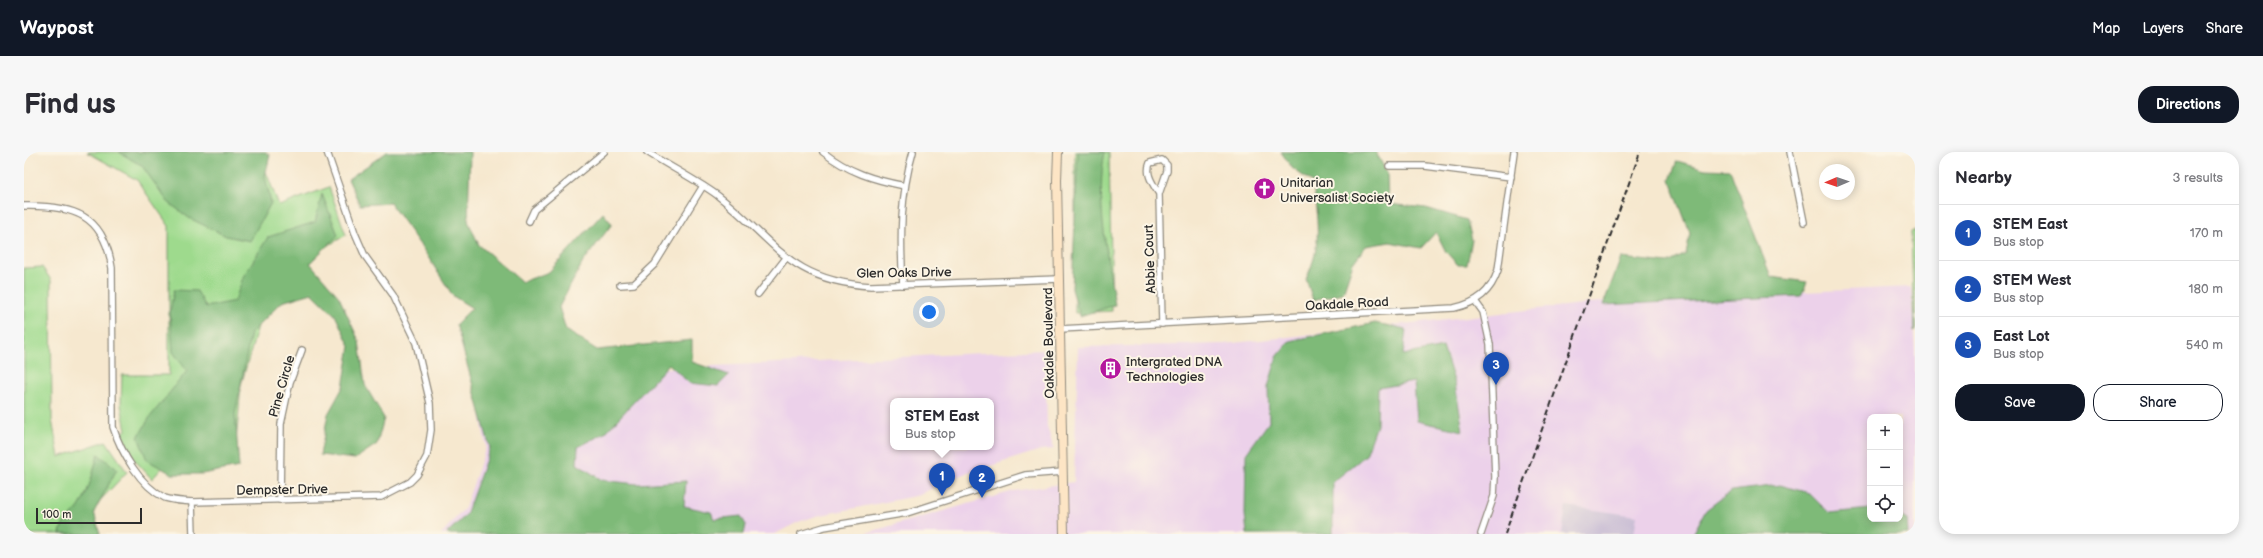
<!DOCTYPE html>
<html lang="en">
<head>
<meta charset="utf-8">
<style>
	:root { --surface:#fff; --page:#f7f7f7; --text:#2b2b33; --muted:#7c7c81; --line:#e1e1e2; --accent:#111827 }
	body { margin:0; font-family:"Balsamiq Sans",sans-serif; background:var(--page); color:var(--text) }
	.controls { position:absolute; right:12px; bottom:12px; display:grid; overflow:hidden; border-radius:8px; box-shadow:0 2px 10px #0003 }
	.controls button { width:36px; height:36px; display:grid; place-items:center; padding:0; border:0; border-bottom:1px solid var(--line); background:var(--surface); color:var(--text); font:20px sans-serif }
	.compass { position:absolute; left:1795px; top:12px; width:36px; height:36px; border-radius:50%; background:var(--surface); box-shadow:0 2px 10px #0003; rotate:268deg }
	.scale { position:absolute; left:12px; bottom:10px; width:106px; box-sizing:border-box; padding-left:4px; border:2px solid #2b2b2b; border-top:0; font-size:11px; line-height:14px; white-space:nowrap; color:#2b2b2b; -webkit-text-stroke:3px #fcf5e5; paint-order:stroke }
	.you { position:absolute; left:905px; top:160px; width:14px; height:14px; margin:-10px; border:3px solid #fff; border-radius:50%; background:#1a73e8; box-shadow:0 0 0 6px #1a73e833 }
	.badge { display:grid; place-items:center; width:26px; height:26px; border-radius:50%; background:var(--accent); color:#fff; font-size:13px; font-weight:700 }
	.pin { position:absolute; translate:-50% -33px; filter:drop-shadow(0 1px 2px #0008) }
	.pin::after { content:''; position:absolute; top:21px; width:14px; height:12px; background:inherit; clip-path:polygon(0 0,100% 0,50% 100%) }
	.popup { position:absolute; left:866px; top:246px; width:104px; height:52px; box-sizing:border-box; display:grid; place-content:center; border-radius:8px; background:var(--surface); filter:drop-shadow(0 1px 3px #0005); font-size:13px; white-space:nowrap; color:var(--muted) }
	.popup b { font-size:15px; color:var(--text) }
	.popup::after { content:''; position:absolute; left:50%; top:100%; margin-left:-8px; border:8px solid transparent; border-top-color:var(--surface) }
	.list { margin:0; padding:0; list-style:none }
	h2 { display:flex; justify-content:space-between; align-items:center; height:52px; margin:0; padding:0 16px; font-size:17px }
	h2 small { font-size:13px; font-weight:400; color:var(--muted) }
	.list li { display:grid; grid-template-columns:26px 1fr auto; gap:12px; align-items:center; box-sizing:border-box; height:56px; padding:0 16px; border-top:1px solid var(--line) }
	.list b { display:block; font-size:15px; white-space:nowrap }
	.list p { margin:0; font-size:13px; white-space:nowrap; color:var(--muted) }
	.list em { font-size:13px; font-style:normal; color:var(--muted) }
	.actions { display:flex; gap:8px; padding:12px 16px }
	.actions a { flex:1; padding:9px 0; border:1px solid var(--accent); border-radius:16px; text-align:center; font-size:14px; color:var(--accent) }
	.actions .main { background:var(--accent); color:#fff }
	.icon { flex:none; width:22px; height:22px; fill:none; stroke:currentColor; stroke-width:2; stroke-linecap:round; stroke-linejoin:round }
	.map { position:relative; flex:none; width:1891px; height:382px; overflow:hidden; border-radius:16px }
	header { display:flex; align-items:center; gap:24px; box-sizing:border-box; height:56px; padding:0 20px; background:var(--accent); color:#fff }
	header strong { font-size:19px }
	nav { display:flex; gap:22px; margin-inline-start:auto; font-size:14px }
	.intro { display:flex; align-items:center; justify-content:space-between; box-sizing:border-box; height:96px; padding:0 24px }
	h1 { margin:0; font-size:28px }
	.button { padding:10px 18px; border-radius:16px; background:var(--accent); color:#fff; font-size:14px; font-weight:700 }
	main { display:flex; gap:24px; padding:0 24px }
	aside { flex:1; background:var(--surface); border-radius:16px; box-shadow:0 2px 10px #0003 }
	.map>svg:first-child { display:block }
	.built { fill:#ecd1ea; fill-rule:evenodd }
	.industrial { fill:#cbbfd5 }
	.green { fill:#9eda8d; stroke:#64825c }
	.forest { fill:#7eba78; stroke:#547252 }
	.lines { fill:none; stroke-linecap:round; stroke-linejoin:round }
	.street-casing { stroke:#908a7d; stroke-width:8 }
	.secondary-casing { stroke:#908a7d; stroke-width:10 }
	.street { stroke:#fff; stroke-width:5.5 }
	.secondary { stroke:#fde5c5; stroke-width:8 }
	.rail { stroke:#2b2b2b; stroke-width:2; stroke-dasharray:6 3; stroke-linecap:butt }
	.labels { text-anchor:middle; stroke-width:4; stroke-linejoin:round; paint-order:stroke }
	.poi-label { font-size:13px; fill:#2b2b2b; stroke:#fcf5e5; text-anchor:start }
	.street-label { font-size:13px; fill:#2b2b2b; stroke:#fcf5e5 }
</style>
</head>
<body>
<header>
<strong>Waypost</strong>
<nav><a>Map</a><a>Layers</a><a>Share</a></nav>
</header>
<div class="intro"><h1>Find us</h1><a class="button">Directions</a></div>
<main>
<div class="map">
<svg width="1891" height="382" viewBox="0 0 1891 382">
	<rect width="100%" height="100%" fill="#fcf5e5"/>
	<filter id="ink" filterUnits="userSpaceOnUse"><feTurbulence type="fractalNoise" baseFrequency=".025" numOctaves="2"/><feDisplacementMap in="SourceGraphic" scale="8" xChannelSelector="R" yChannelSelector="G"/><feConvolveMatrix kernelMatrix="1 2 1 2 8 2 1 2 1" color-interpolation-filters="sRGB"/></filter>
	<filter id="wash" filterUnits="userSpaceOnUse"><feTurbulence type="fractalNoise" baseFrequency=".012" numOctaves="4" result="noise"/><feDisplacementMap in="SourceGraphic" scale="16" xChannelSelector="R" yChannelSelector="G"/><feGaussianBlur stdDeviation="0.9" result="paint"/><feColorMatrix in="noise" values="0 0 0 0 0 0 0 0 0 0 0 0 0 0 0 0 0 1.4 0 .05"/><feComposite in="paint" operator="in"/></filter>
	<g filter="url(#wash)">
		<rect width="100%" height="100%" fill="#f6e8cf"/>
		<!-- built -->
		<g class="built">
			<path d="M1887,135L1891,199V382H838L990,339L1050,330L1054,195L1201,192L1585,149ZM1846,265H1876V367H1846Z"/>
			<path d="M1021,198L1023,274L1030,297L1017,298L922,328L896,343L792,364L774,370L751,382H417L441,356L462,295L449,222L607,218ZM869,249H967V295H869Z"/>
		</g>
		<!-- industrial -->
		<path class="industrial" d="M1542,354L1613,364L1610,382H1538Z"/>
		<!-- green -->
		<g class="green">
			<path d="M63,0H140L241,17L255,54L305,35L322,83L279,108L239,157L217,233L212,291L160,292L128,327L106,303L97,282L102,278L97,253L98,223H145V74L113,28Z"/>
			<path d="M1051,0H1085L1088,159L1051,161Z"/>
			<path d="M1891,78V177L1890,180L1887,80Z"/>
			<path d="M18,115L27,128L28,268L35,305L82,289L103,320L67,358L65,382H0V116Z"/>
		</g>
		<!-- forest -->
		<g class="forest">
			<path d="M95,0H241L246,3L241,24L247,51L226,89L202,84L165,66L144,50L118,14Z"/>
			<path d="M363,0H446L444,69L455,93L498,130L525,120L579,61L588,72L559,110L535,155L542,178L573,198L668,188V210L705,223L694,234L665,231L645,212L581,281L554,295L553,312L578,328L613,332L662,329L660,354L687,360L690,367L717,364L722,373L720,382H422L442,363L466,296L432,172L448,156L429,144L399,97L366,51L336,53L324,27Z"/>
			<path d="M1054,0H1081C1071,45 1084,107 1091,153L1056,164L1048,137Z"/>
			<path d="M1257,0H1352L1363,21L1364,52L1402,56L1443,68L1448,88L1443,113H1434L1422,100L1412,80L1397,96L1366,90L1342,94L1329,111L1319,141L1289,148L1282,127C1299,91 1293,69 1289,31L1268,16Z"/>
			<path d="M1653,9L1681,17L1706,18L1747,125L1783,130L1777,144L1579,153L1597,106L1644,111L1662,102L1666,81L1646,28Z"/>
			<path d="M298,42L314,83L286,111L315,145L335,189L341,233L360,266L353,292L331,307L296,303L304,262L319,235L326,194L311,163L288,141L258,150L227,181L211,262L215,315L178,322H148L123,308L114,285L126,265L163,219L149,200L146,160L150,138L173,139L182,155L211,149L219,125L244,85L291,70Z"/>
			<path d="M1351,171L1382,177L1379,203L1419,195L1431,232L1439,279L1393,269L1390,230L1354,236L1353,273L1342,303L1309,330V382H1223L1221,362L1222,302L1245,270L1244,235L1253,205L1266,189Z"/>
			<path d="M74,302L93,317L70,360L76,382H36C37,369 48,365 55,355C65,339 69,321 74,302Z"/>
			<path d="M1756,333L1785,341L1805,361L1846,357V367H1876V364L1883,368L1884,382H1669L1682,358L1707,339Z"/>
		</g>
	</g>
	<g filter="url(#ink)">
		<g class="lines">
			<defs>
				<g id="street">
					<path d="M623,0C646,15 671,27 693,43C751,88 764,129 847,134L1035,127"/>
					<path d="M799,0C824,20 850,28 881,34"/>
					<path d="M1766,0L1780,70"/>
					<path d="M1365,14H1401L1487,25"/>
					<path d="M1135,42C1129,32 1121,22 1126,11L1138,8L1143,13V19L1135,42L1138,172"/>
					<path d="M0,54C49,53 80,62 88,116L89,275C97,300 116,334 141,346C150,349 159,349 168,350L357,345L386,330L393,323L403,304L407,278L406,251L392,191L369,143L341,104L331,81L303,0"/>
					<path d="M505,69L510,58L580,0"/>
					<path d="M596,133L610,132L631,112L679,34"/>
					<path d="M879,133C876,87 876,44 889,0"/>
					<path d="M734,142L762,106"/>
					<path d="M1451,149L1459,160L1466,192L1471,325L1470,344L1457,382"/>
					<path d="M1036,177L1430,156C1453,151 1467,140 1474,118L1490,0"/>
					<path d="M256,348L257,272L266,230L278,198"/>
					<path d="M168,350L169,382"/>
					<path d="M777,382L800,375L883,361L1001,323L1039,320"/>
				</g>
				<path id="secondary" d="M1034,0L1033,28L1040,382"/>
			</defs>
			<!-- street casing -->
			<use href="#street" class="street-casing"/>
			<!-- secondary casing -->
			<use href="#secondary" class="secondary-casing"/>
			<!-- street -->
			<use href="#street" class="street"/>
			<!-- secondary -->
			<use href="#secondary" class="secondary"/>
			<!-- rail -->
			<path class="rail" d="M1481,382L1616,0"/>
		</g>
	</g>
	<!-- icons -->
	<defs>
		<symbol id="church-disc" viewBox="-11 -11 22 22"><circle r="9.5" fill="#b5179e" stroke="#fcf5e5"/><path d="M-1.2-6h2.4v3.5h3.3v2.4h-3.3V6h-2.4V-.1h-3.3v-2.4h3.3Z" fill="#fff"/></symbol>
		<symbol id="building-disc" viewBox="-11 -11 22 22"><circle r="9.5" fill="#b5179e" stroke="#fcf5e5"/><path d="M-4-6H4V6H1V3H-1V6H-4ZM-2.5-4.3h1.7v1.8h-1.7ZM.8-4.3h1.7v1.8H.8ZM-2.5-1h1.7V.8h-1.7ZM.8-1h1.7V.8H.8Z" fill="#fff"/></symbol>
	</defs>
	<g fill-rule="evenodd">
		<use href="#church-disc" x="1228" y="24" width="25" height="25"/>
		<use href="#building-disc" x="1074" y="204" width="25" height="25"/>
	</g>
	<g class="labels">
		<!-- poi labels -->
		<g class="poi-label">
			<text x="1256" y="35">Unitarian<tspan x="1256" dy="15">Universalist Society</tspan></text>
			<text x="1102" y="214">Intergrated DNA<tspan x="1102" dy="15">Technologies</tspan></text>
		</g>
		<!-- street labels -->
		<g class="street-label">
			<text transform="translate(1125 107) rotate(-92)" y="5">Abbie Court</text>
			<text transform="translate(880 120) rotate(-1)" y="5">Glen Oaks Drive</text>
			<text transform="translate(1323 151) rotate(-3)" y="5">Oakdale Road</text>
			<text transform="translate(1024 191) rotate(-91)" y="5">Oakdale Boulevard</text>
			<text transform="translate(257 234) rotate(-74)" y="5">Pine Circle</text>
			<text transform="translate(258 337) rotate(-1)" y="5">Dempster Drive</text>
		</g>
	</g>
</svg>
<div class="controls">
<button>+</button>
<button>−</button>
<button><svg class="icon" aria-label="locate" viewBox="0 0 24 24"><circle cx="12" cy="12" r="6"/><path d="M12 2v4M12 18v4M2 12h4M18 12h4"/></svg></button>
</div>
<svg class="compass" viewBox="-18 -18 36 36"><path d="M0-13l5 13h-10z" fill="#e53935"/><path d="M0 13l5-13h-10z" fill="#7c7c81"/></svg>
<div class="scale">100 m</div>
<div class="you"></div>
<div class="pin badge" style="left:918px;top:344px;background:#1a4fb4">1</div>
<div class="popup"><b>STEM East</b>Bus stop</div>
<div class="pin badge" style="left:958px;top:346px;background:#1a4fb4">2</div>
<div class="pin badge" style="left:1472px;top:233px;background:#1a4fb4">3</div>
</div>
<aside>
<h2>Nearby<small>3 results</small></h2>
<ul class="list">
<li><span class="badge" style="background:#1a4fb4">1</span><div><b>STEM East</b><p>Bus stop</p></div><em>170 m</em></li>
<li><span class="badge" style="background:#1a4fb4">2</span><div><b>STEM West</b><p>Bus stop</p></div><em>180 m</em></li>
<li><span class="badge" style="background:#1a4fb4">3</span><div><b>East Lot</b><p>Bus stop</p></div><em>540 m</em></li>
</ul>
<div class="actions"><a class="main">Save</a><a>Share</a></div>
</aside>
</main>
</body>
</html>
